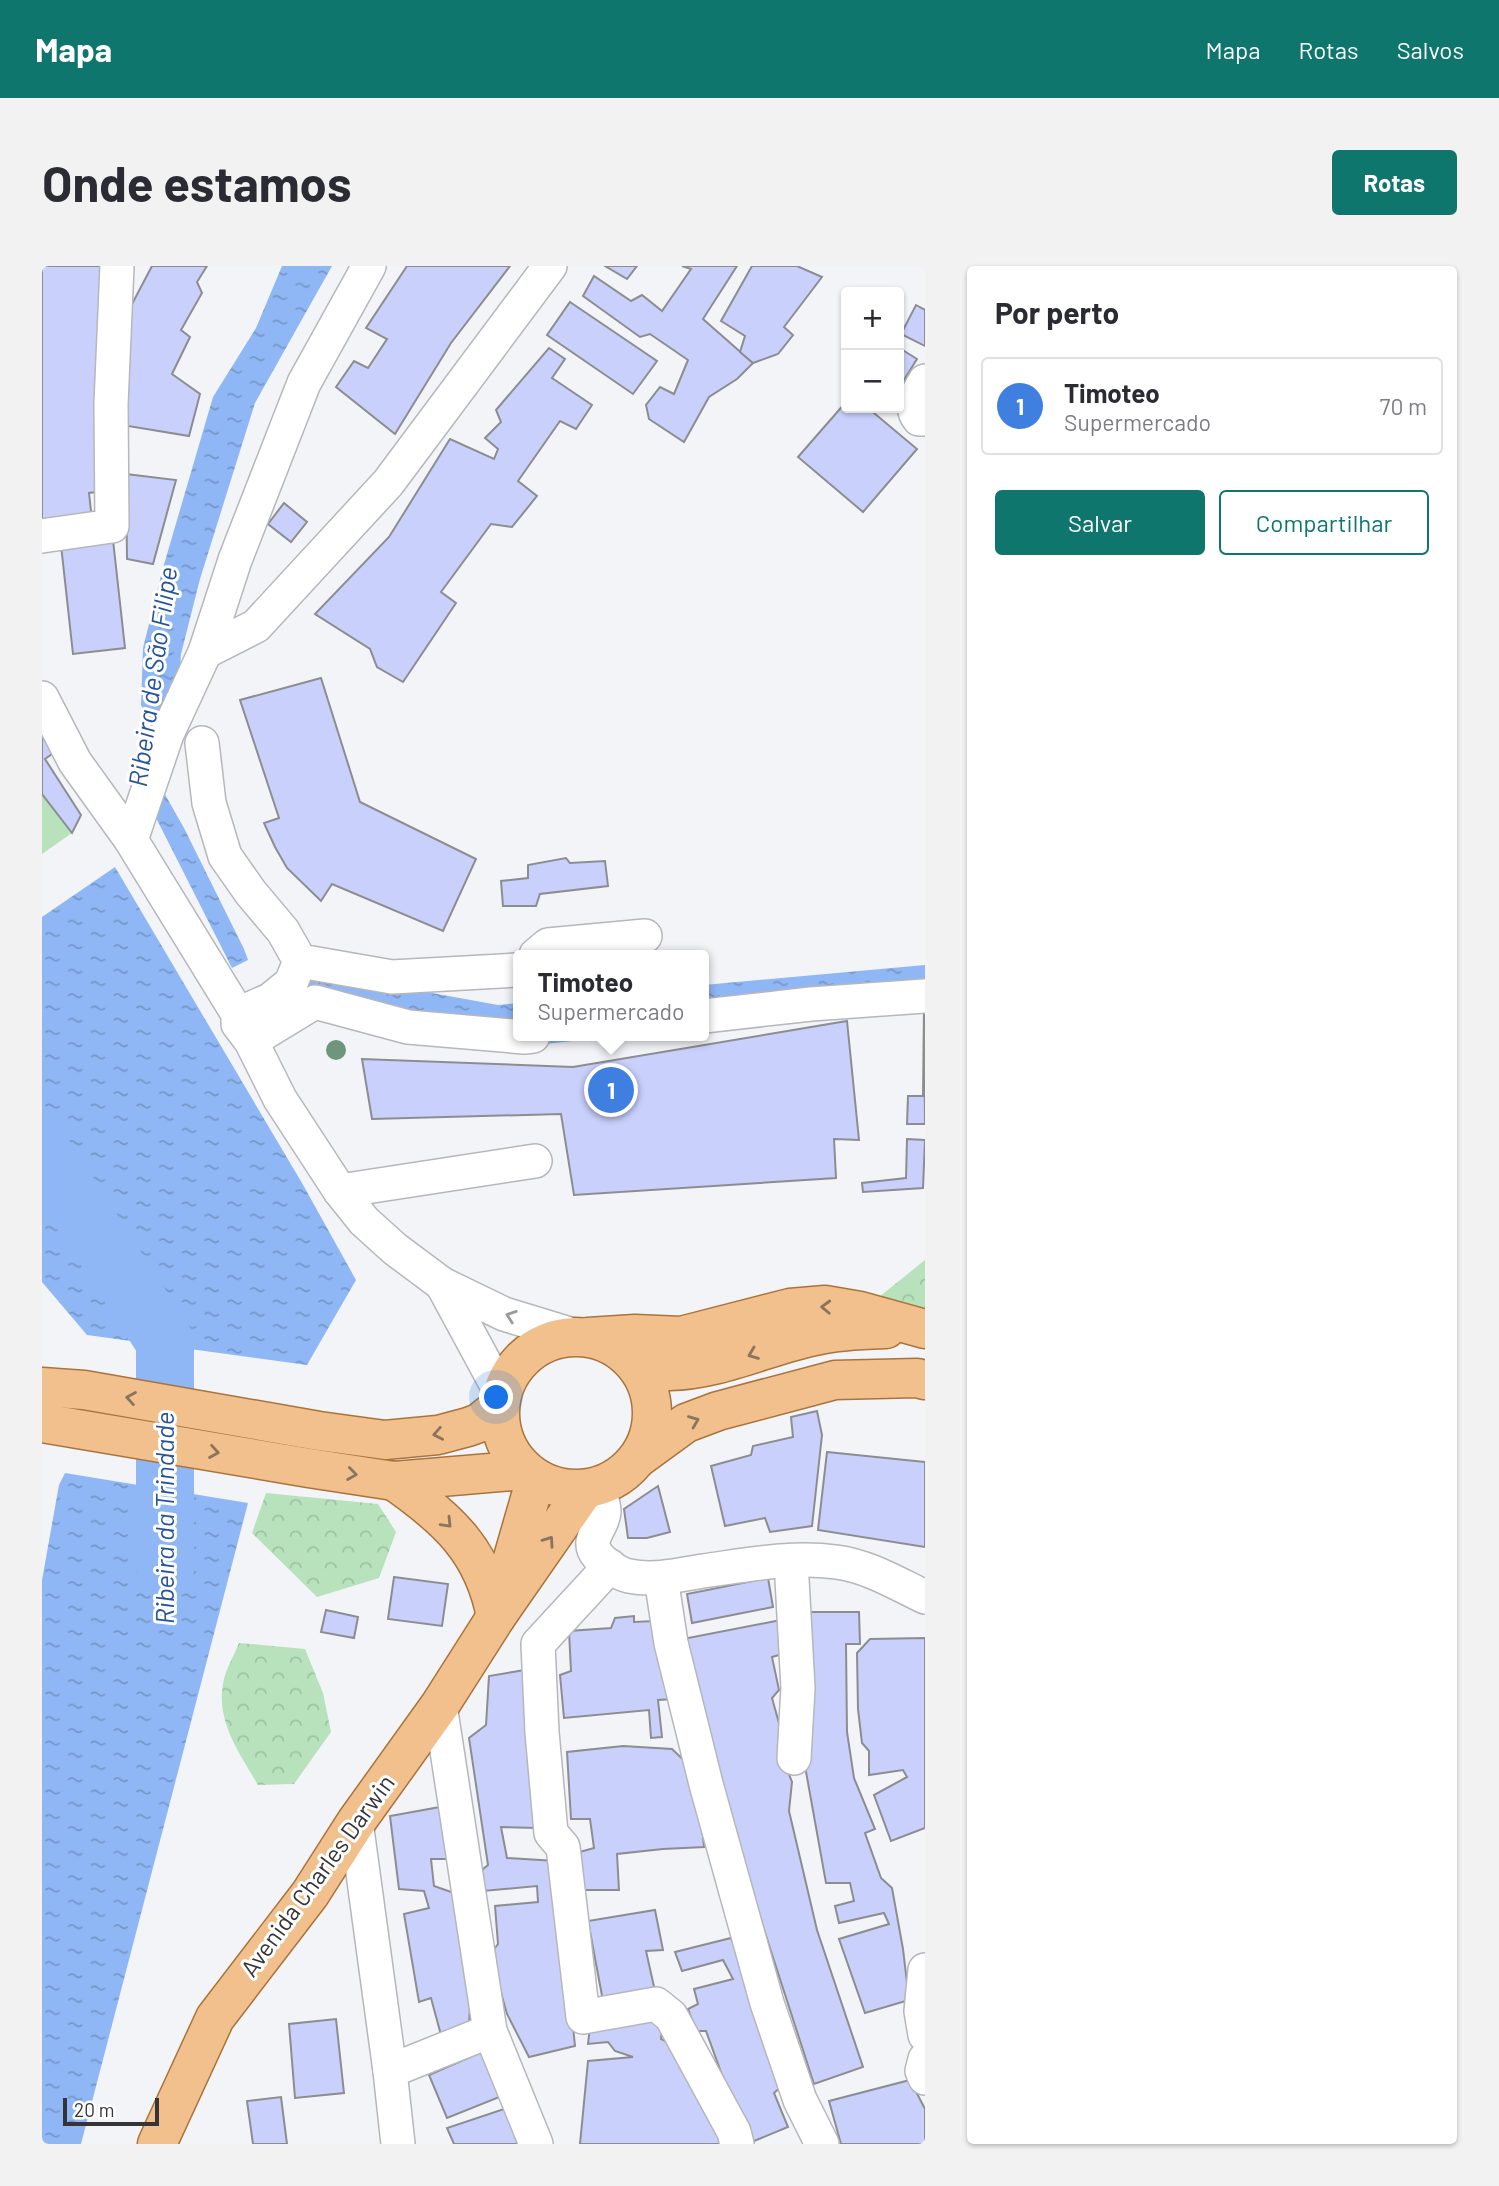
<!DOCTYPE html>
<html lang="pt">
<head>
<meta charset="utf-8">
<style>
	:root { --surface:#fff; --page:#f2f2f3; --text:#2b2b33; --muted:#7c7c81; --line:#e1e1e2; --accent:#0f766e }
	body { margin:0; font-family:Barlow,sans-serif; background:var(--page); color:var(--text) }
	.controls { position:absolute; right:21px; top:21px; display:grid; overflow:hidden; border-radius:7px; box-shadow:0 2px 5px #0004 }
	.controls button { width:63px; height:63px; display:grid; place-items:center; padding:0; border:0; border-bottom:2px solid var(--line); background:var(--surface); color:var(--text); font:35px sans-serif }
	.scale { position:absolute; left:21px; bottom:18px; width:96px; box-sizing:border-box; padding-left:7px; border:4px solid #353537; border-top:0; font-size:19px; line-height:24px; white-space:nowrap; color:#353537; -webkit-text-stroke:5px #fff; paint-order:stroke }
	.you { position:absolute; left:455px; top:1132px; width:24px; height:24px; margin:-18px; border:5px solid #fff; border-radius:50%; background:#1a73e8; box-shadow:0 0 0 10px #1a73e833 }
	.badge { display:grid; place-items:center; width:46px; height:46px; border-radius:50%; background:var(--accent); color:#fff; font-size:23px; font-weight:700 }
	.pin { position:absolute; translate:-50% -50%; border:4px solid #fff; box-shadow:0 2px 7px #0006 }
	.popup { position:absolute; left:471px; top:684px; width:196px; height:91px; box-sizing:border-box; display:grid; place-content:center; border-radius:7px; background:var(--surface); filter:drop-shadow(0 2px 5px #0005); font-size:23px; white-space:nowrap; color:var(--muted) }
	.popup b { font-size:26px; color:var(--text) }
	.popup::after { content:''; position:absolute; left:50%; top:100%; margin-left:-14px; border:14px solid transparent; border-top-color:var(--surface) }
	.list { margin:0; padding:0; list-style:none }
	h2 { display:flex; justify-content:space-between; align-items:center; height:91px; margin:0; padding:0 28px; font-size:30px }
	h2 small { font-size:23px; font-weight:400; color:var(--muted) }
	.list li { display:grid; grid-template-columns:46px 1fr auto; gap:21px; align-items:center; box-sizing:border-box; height:98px; margin:0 14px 14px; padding:0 14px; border:2px solid var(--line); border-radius:7px }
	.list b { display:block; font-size:26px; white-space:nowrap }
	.list p { margin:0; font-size:23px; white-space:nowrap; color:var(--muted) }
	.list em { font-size:23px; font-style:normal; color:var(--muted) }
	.actions { display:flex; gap:14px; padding:21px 28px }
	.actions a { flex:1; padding:16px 0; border:2px solid var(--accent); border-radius:7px; text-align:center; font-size:24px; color:var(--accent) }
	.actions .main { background:var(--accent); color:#fff }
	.map { position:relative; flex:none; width:883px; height:1878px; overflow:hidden; border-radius:7px }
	header { display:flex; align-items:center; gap:42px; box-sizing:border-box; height:98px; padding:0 35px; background:var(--accent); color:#fff }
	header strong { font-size:33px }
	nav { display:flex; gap:38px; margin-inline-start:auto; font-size:24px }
	.intro { display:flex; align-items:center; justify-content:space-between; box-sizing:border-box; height:168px; padding:0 42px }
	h1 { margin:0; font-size:49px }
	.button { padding:18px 32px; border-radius:7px; background:var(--accent); color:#fff; font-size:24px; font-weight:700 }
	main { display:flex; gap:42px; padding:0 42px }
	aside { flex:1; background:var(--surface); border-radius:7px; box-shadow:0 2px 5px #0004 }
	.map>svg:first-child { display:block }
	.forest { fill:url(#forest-crowns) }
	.garden { fill:#b7e2bc }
	.water { fill:url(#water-ripples) }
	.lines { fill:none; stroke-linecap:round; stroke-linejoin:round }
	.river { stroke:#8fb7f5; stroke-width:58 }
	.building { fill:#c9d0fb; stroke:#8c8d91; stroke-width:2 }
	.minor-casing { stroke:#b6b7bb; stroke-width:36 }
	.major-casing { stroke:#a9743c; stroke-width:41 }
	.minor { stroke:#fff; stroke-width:33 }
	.major { stroke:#f1c08c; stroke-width:38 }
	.tree { fill:#6d967d }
	.oneway { stroke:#8a745d }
	.oneway2 { stroke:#9a9a9b }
	.labels { text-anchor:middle; stroke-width:6; stroke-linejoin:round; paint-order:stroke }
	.street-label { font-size:24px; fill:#353537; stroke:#fff }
	.water-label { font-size:26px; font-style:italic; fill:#25549e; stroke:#fff }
</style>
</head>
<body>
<header>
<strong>Mapa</strong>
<nav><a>Mapa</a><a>Rotas</a><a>Salvos</a></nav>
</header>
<div class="intro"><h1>Onde estamos</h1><a class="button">Rotas</a></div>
<main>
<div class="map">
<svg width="883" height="1878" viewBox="0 0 883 1878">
	<defs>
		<pattern id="forest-crowns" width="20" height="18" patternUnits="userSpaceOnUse" patternTransform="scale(1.75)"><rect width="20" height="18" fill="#b7e2bc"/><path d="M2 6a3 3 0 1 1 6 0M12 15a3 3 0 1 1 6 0" fill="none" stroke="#9ec2a2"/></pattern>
		<pattern id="water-ripples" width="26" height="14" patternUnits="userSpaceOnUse" patternTransform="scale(1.75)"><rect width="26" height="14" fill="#8fb7f5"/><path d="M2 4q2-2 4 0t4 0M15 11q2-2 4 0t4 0" fill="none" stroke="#7696c7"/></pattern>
	</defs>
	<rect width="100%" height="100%" fill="#f3f4f8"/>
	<!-- forest -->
	<g class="forest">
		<path d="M883,994V1048L832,1035Z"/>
		<path d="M224,1227L336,1238L354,1266L337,1312L275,1331L210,1267Z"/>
		<path d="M197,1377L263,1383L281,1427L289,1466L252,1518L216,1519C198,1488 174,1456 181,1418C183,1404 192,1390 197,1377Z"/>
	</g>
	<!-- garden -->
	<path class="garden" d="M0,528L30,567L0,588Z"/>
	<!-- water -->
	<g class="water">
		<path d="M240,0H290L213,137L158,313L139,388L136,427L121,525L142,562L202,683L206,694L190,702L107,538L114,472L99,439L101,382L121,302L171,131L214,62Z"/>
		<path d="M73,601L260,917L314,1014L265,1099L45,1069L0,1016V651Z"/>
		<path d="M883,699V736L662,761V719Z"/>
		<path d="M269,710L313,713L456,739L476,737V770H577L503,778L279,746L216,753Z"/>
		<path d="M23,1207L206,1237L39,1878H0V1314L17,1219Z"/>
	</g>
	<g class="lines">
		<!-- river -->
		<path class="river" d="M0,886L123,1076V1301"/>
	</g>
	<!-- building -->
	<g class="building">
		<path d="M0,0H64V225L47,227L50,254L0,260Z"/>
		<path d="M110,0H165L155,16L160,27L139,64L148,71L130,108L158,128L147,170L80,159L90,38Z"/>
		<path d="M365,0H468L409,77L353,168L294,121L312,95L326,102L345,73L324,62Z"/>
		<path d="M563,0H595L585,13Z"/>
		<path d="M640,0H695L661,53L711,97L695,113L667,131L642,176L607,153L604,139L618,121L632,128L646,94L608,68L598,71L541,30L552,10L589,35L600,29L620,45L649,3Z"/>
		<path d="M710,0H755L780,11L742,61L751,69L736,88L711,97L698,86L703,70L679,55Z"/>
		<path d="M528,36L615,95L591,128L505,69Z"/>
		<path d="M874,39L883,44V80L859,68Z"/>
		<path d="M507,82L523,93L510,112L550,139L534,163L518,155L476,215L495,230L470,261L449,258L399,326L414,337L361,416L335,401L328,383L273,348L347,271L408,173L452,193L456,183L443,172L459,156L454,144Z"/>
		<path d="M859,83L875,93L860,117L857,116V87Z"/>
		<path d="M804,136V142H826L875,183L821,246L756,191Z"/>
		<path d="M84,208L134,214L111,298L85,293Z"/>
		<path d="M242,237L265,256L249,276L226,258Z"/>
		<path d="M71,274L83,382L31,388L19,279Z"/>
		<path d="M279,412L318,536L434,593L401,665L290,618L279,635L245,602L233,581L222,557L237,552L198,434Z"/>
		<path d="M0,471L13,486L3,493L39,549L30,567L0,528Z"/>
		<path d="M524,592L528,597L563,595L566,620L498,628L494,640H461L459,615L486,612V599Z"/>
		<path d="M882,742L883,858H865L866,830H881Z"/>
		<path d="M805,755L817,874L792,873L794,912L532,929L519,848L330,853L320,793L531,801Z"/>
		<path d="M865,873L883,874L881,922L821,926L820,917L864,912Z"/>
		<path d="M775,1145L780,1169L770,1260L728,1266L723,1252L683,1260L669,1200L709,1189L711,1180L751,1171L749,1151Z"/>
		<path d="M785,1186L883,1196V1281L776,1264Z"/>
		<path d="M616,1220L628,1266L605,1272H586L582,1243Z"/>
		<path d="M352,1311L406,1318L400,1360L346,1353Z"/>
		<path d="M726,1312L731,1341L650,1357L645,1328Z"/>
		<path d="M284,1344L316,1351L312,1372L279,1366Z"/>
		<path d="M760,1346H817L818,1378H804L805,1466L812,1512L833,1563L823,1567L839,1612L850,1622L861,1683L867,1734L823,1747L797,1673L847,1658L842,1647L797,1657L793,1640L812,1635L808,1617H784L761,1489Z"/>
		<path d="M592,1350V1356L613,1355L631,1433L616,1434L620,1471L609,1472L607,1444L522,1452L518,1409L529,1405L527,1365L569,1362L573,1352Z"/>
		<path d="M739,1354L744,1387L730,1391L737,1424L730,1432L740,1468L741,1493L750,1516L747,1545L775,1664L821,1801L772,1818L692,1571L641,1373Z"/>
		<path d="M883,1372V1562L849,1575L832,1529L865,1511L861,1504L827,1509V1485L820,1477L816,1443L815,1387L828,1373Z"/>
		<path d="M483,1404L494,1562L459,1561L465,1592L514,1595L533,1780L487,1791L465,1748L448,1688L456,1678L453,1640L496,1636L495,1620L441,1625L436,1607L446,1599L427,1472L444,1459L447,1410Z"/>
		<path d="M581,1480L630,1483L650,1502L659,1550L662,1581L621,1583L575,1588L577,1624H538L534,1587L552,1582L548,1553H529L525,1486Z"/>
		<path d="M398,1541L406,1593H389L392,1620L415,1628L429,1727L427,1757L399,1769L389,1732L377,1736L362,1648L387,1642L382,1625L357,1623L348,1550Z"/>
		<path d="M613,1644L621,1684L604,1685L613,1725L561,1735L546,1655Z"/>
		<path d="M689,1672L716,1743L741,1819L732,1827L746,1861L705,1878L664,1765H654L646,1743L656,1738L652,1723L691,1713L681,1694L640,1705L633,1686Z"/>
		<path d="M621,1750L619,1773L635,1781L682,1878H538L546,1795L591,1791L573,1785L566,1776L546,1778L548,1761Z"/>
		<path d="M294,1753L302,1827L253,1832L247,1758Z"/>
		<path d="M444,1784L460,1830L405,1852L387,1809Z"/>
		<path d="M868,1814L883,1843V1878H799L787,1835Z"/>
		<path d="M239,1831L245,1878H211L205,1835Z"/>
		<path d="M465,1842L478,1878H412L405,1862Z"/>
	</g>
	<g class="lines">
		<defs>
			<g id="minor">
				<path d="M883,115C876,126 867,141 877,153H883"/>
				<path d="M0,270L70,260L69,138L75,0"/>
				<path d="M163,386L193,294L262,117L327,0"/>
				<path d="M0,432L33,496L89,574L196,748V758L209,775L238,833L298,925L322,955L353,983L400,1018L462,1048L534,1070"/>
				<path d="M160,477L167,537L183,590L209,627L241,665L258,695L249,717L228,734L196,748"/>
				<path d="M89,574L125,468L163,386L214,360L346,217L508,0"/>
				<path d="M494,689L506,679L603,670"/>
				<path d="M258,695L350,711L476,704"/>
				<path d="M662,750L769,738L883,730"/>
				<path d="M209,775L273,736L366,761L482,771L491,770"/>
				<path d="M298,925L493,895"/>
				<path d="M400,1018L459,1127"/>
				<path d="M556,1220C558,1228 562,1237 562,1246C561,1262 542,1274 556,1290C562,1298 577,1308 587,1310C612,1315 637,1309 661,1305C705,1299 750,1290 794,1296C826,1300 854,1317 883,1331"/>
				<path d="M749,1295L756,1422L752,1492"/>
				<path d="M568,1300L496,1378L500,1466L509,1567L521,1581L541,1751L614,1738L629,1750L692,1866L695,1878"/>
				<path d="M619,1312L629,1377L664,1518L725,1737L758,1834L780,1878"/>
				<path d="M398,1439L448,1765"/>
				<path d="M314,1556L348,1805L448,1765L494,1878"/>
				<path d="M883,1704L879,1745L883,1769"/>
				<path d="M883,1793L880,1805L883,1812"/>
				<path d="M348,1805L356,1878"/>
			</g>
			<g id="major">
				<circle cx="534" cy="1147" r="76"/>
				<path d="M546,1071L593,1068L639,1070L748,1042L783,1039L818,1045L883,1063"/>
				<path d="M596,1101C606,1102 617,1105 628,1105C675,1104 718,1083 764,1072C790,1065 818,1064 844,1063"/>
				<path d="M0,1121L42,1124L277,1165L343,1174L396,1169L426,1161L437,1157L457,1141"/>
				<path d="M0,1157L267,1202L352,1215L483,1204"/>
				<path d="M596,1192L644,1157L676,1145L793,1114L875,1112L883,1114"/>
				<path d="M352,1215C405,1252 442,1285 454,1351"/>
				<path d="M462,1323L494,1212"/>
				<path d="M115,1878L173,1752L268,1628L314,1556L398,1439L454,1351L543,1223"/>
			</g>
		</defs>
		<!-- minor casing -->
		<use href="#minor" class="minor-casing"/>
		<!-- major casing -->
		<use href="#major" class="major-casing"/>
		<!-- minor -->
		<use href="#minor" class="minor"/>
		<!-- major -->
		<use href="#major" class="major"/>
	</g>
	<!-- trees -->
	<circle class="tree" cx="294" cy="784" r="10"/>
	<!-- one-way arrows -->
	<defs><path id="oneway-chevron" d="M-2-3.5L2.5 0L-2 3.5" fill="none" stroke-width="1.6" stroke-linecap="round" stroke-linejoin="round" transform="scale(1.75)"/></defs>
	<g class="oneway">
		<use href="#oneway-chevron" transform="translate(784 1041) rotate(-178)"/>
		<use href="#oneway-chevron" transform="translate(711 1088) rotate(159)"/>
		<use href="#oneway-chevron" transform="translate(89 1132) rotate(-170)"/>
		<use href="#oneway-chevron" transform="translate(652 1155) rotate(-22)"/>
		<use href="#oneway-chevron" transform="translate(396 1168) rotate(169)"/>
		<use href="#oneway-chevron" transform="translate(172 1186) rotate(10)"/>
		<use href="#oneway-chevron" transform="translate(310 1208) rotate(8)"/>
		<use href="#oneway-chevron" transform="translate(405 1257) rotate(46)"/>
		<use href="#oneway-chevron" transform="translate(507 1275) rotate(-55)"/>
	</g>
	<use class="oneway2" href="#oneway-chevron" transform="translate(469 1050) rotate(-161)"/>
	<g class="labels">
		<!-- street labels -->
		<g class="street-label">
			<text transform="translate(276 1610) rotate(-54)" y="8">Avenida Charles Darwin</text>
		</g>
		<!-- water labels -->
		<g class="water-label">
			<text transform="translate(111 411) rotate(-82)" y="9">Ribeira de São Filipe</text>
			<text transform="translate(123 1252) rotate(-90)" y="9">Ribeira da Trindade</text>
		</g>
	</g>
</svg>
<div class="controls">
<button>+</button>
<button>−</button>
</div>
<div class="scale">20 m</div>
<div class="you"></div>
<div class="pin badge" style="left:569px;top:824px;background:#3f7fe0">1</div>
<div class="popup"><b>Timoteo</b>Supermercado</div>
</div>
<aside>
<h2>Por perto<small></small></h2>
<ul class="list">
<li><span class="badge" style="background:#3f7fe0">1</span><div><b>Timoteo</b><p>Supermercado</p></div><em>70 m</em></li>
</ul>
<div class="actions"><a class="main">Salvar</a><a>Compartilhar</a></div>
</aside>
</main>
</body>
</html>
